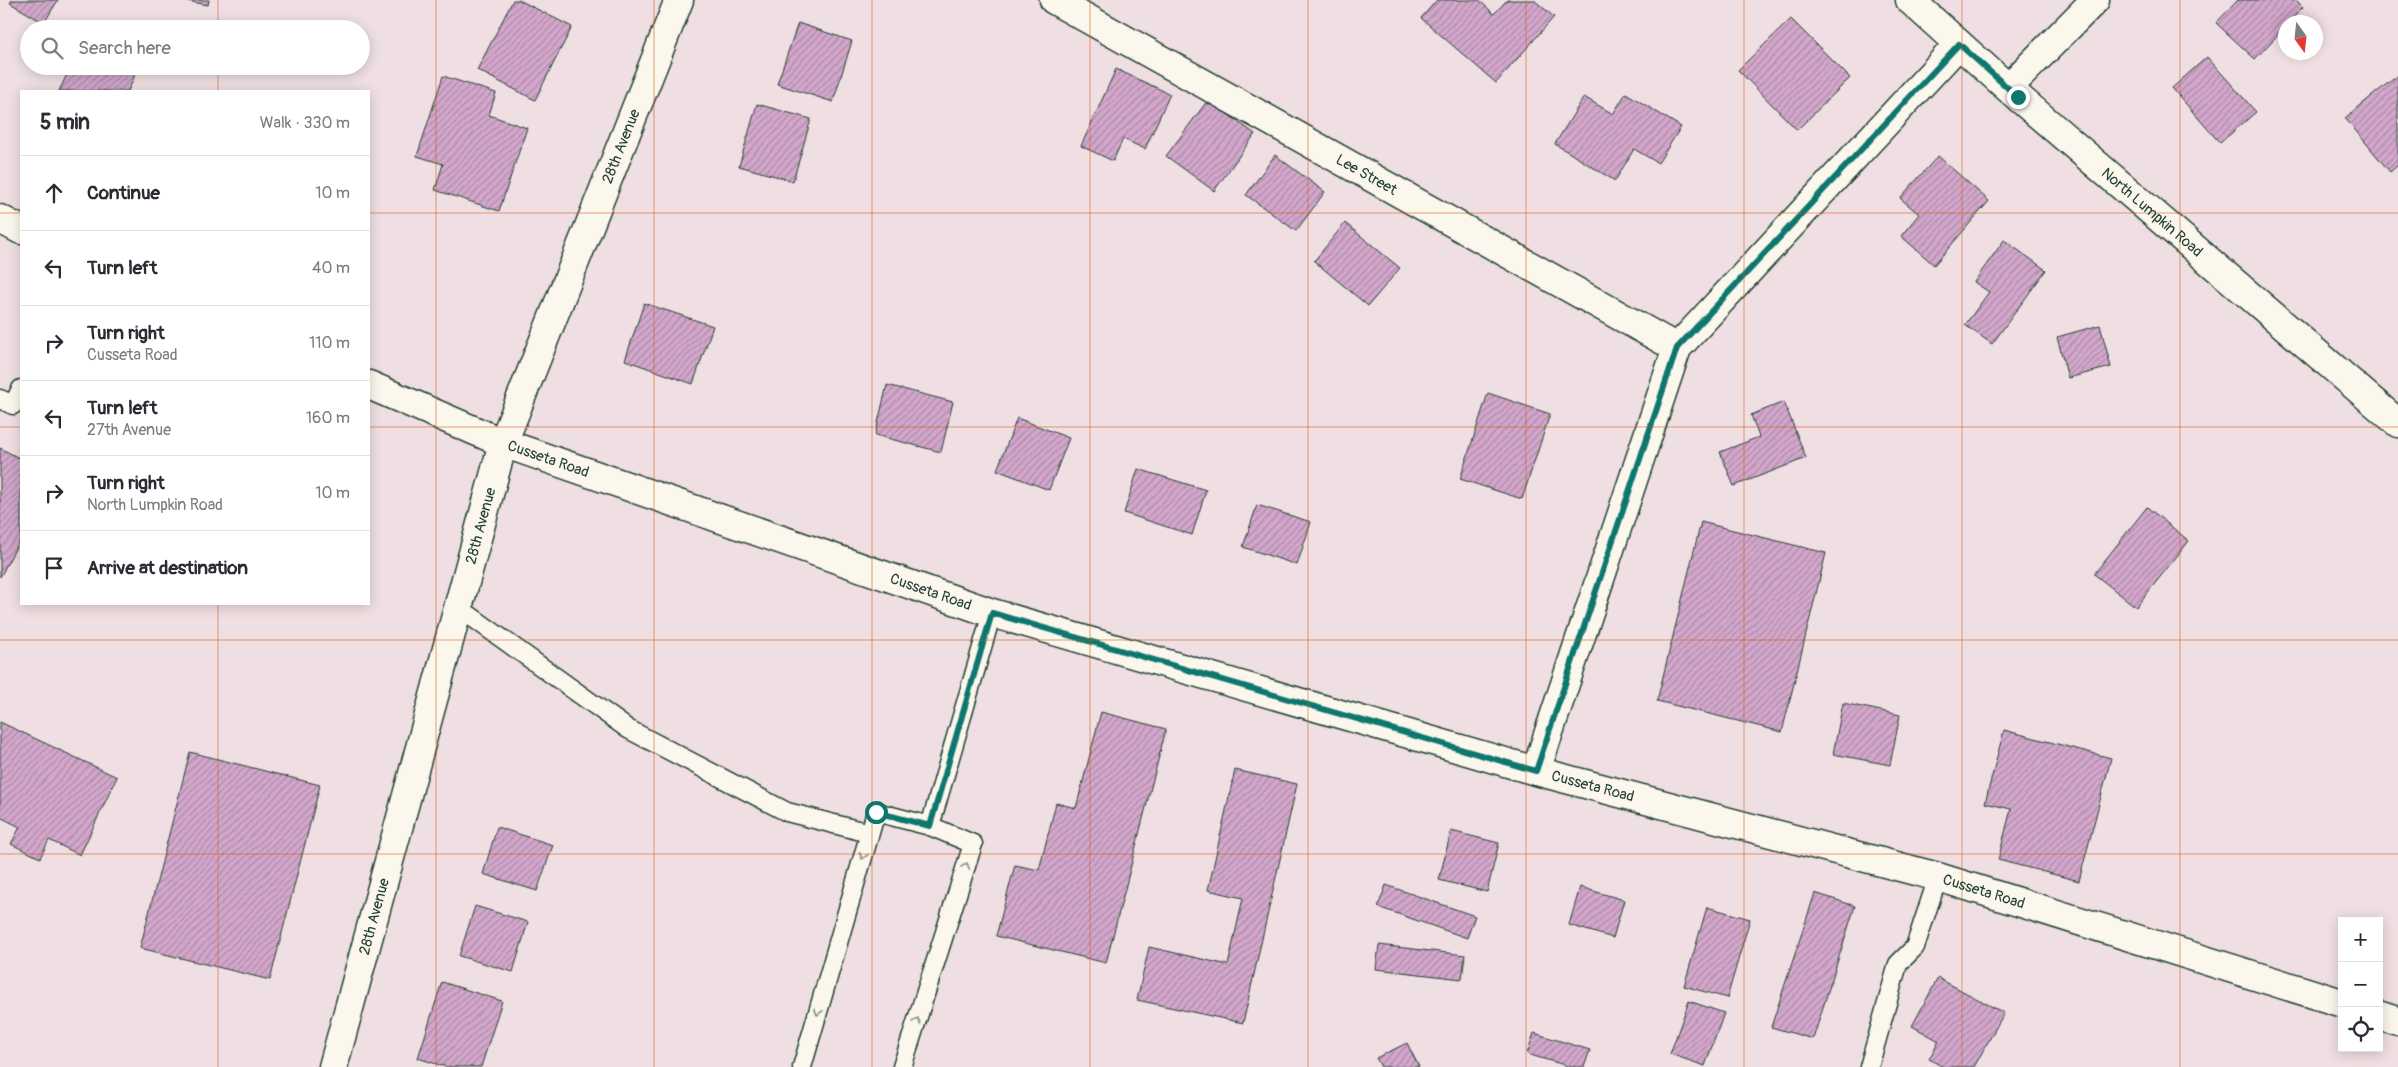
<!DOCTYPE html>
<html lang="en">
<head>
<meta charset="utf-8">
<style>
	:root { --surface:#fff; --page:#f7f7f7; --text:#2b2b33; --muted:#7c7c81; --line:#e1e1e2 }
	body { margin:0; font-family:Pangolin,sans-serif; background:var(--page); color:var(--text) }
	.controls { position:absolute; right:15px; bottom:15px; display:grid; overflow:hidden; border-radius:0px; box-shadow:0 2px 12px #0003 }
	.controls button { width:45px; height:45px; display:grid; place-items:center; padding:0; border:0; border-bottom:1px solid var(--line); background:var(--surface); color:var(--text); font:25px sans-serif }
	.compass { position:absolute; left:2278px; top:15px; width:45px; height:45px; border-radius:50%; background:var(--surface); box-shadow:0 2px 12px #0003; rotate:165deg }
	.stop { position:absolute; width:15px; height:15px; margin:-11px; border:4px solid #0f766e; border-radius:50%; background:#fff }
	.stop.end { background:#0f766e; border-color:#fff; box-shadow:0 1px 5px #0008 }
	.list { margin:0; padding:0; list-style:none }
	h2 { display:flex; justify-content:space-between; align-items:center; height:65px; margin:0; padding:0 20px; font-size:21px }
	h2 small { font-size:16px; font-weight:400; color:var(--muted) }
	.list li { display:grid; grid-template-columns:32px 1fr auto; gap:15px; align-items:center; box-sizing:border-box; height:75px; padding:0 20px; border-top:1px solid var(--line) }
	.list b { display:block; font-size:19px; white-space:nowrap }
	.list p { margin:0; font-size:16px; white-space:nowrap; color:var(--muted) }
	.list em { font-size:16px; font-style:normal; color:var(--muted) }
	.icon { flex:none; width:28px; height:28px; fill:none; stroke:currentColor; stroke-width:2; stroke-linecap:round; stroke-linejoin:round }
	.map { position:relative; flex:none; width:2398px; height:1067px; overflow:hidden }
	.search { position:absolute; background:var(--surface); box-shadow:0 2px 12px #0003; left:20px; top:20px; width:350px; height:55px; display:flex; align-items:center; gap:12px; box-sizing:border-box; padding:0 18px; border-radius:28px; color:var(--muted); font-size:19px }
	.panel { position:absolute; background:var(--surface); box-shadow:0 2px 12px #0003; left:20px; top:90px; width:350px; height:515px; border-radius:0px }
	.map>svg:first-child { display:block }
	.building { fill:url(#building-hatch); stroke:#1f3d34 }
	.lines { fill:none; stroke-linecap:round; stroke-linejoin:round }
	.lane-casing { stroke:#1f3d34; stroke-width:21 }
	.street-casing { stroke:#1f3d34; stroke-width:31 }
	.secondary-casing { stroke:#1f3d34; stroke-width:31 }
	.lane { stroke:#fbf7ec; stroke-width:18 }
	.street { stroke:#fbf7ec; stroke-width:28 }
	.secondary { stroke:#fbf7ec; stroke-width:28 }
	.oneway { stroke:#8d9a90 }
	.route { stroke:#0f766e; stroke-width:6 }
	.grid { fill:none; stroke:#d45610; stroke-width:1; stroke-opacity:0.55 }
	.labels { text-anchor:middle; stroke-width:5; stroke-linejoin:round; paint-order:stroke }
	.street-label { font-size:15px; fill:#1f3d34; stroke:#fbf7ec }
</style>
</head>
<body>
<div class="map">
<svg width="2398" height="1067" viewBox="0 0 2398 1067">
	<defs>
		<pattern id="building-hatch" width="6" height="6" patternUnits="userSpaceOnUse" patternTransform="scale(1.25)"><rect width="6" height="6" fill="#d3a7cb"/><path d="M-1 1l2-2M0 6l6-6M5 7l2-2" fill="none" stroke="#ab89a6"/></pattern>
	</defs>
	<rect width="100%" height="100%" fill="#efdfe2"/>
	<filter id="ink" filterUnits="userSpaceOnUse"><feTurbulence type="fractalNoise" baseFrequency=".02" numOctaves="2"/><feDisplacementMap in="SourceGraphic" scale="10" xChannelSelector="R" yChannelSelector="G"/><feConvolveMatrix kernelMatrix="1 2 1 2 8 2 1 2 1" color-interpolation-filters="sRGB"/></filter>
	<g filter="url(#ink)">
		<!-- building -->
		<g class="building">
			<path d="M12,0H58L44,23L10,3Z"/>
			<path d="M182,0H209L208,5Z"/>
			<path d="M513,0H519L572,27L535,100L477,70Z"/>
			<path d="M1437,0H1479L1494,14L1507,0H1534L1554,17L1496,83L1421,18Z"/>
			<path d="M2238,0H2296L2303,7L2289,22H2286V26L2255,59L2216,23Z"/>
			<path d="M1791,19L1850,78L1797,130L1738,70Z"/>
			<path d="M798,23L852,41L833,102L777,84Z"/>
			<path d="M2207,57L2256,112L2220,143L2172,88Z"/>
			<path d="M71,66H116L135,75L128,91H59Z"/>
			<path d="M1116,69L1170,94L1145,149L1123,139L1113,161L1081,146Z"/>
			<path d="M2398,75V165L2390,172L2345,118Z"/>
			<path d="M443,76L496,93L489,115L527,128L499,211L435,190L443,164L417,156Z"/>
			<path d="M1626,93L1681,127L1658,163L1634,149L1615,181L1555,144L1584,97L1613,114Z"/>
			<path d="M1208,100L1255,134L1214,191L1166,156Z"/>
			<path d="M757,104L811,119L793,181L739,166Z"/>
			<path d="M1275,155L1325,192L1296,231L1246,195Z"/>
			<path d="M1938,156L1989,201L1934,265L1901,236L1919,214L1900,198Z"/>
			<path d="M1345,223L1400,268L1368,306L1314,261Z"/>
			<path d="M2004,240L2046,270L1992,344L1965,325L1989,292L1974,282Z"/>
			<path d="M644,303L713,326L693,384L625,360Z"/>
			<path d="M2100,325L2111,367L2068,378L2057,337Z"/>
			<path d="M887,385L953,402L941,452L875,435Z"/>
			<path d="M1488,393L1550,414L1522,499L1460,479Z"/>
			<path d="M1784,402L1806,458L1734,486L1720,452L1759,437L1751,415Z"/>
			<path d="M1017,418L1069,438L1049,490L997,470Z"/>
			<path d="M0,448L21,459V538L0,577Z"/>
			<path d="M1138,469L1206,490L1192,535L1124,513Z"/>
			<path d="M1257,505L1311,522L1297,565L1243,547Z"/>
			<path d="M2147,507L2189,541L2136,607L2094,574Z"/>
			<path d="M1701,522L1826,553L1782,732L1657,701Z"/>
			<path d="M1843,703L1900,715L1890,765L1833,754Z"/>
			<path d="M1101,712L1166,729L1106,963L996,936L1015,865L1039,870L1056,803L1076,808Z"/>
			<path d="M0,722L117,777L80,855L49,840L40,858L11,844L20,827L0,817Z"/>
			<path d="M2004,730L2111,758L2079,881L1998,860L2011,809L1985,803Z"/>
			<path d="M190,752L320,785L270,980L140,948Z"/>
			<path d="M1235,770L1297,784L1243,1023L1137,1000L1149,947L1228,965L1243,898L1208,890Z"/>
			<path d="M497,827L553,845L537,891L483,874Z"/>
			<path d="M1451,831L1499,843L1487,892L1439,880Z"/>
			<path d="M1386,885L1475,916L1467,938L1378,907Z"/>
			<path d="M1580,887L1624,900L1613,938L1569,925Z"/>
			<path d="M1815,893L1855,906L1813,1039L1771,1027Z"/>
			<path d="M475,906L528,922L513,972L459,956Z"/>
			<path d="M1707,907L1750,919L1727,998L1684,986Z"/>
			<path d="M1379,945L1465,955L1462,979L1376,969Z"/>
			<path d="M1938,978L2004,1013L1974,1067H1943L1929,1059L1939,1041L1912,1026Z"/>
			<path d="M442,982L502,1001L481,1067H446L418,1058Z"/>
			<path d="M1689,1001L1724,1013L1705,1066L1670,1054Z"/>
			<path d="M1534,1033L1590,1050L1584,1067H1571L1527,1054Z"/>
			<path d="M1407,1043L1419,1067H1381L1376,1058Z"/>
		</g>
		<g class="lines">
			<defs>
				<g id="lane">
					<path d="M0,399L13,405L21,389"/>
					<path d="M458,607L628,729L787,812L869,833"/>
					<path d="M930,826L992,613"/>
					<path d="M802,1067L876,812L930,826L973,844L902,1067"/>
					<path d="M1869,1067L1898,964L1915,947L1938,877"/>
				</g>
				<g id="street">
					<path id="s1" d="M1054,0L1677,348"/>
					<path d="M2008,88L2095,0"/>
					<path d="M1536,771L1677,348L1959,44"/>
					<path id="s2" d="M333,1067L503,443L679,0"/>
				</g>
				<g id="secondary">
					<path id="s3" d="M1910,0L2018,97L2398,423"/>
					<path d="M0,219L21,230"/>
					<path id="s4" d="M369,385L503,443L992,613L1536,771L1938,877L2342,1003"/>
					<path d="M2379,1015L2398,1021"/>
				</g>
			</defs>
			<!-- lane casing -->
			<use href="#lane" class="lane-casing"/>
			<!-- street casing -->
			<use href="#street" class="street-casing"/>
			<!-- secondary casing -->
			<use href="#secondary" class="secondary-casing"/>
			<!-- lane -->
			<use href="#lane" class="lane"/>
			<!-- street -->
			<use href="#street" class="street"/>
			<!-- secondary -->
			<use href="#secondary" class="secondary"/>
		</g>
		<!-- one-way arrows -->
		<defs><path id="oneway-chevron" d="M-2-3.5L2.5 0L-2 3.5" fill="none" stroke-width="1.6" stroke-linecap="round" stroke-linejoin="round" transform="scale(1.25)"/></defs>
		<g class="oneway">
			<use href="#oneway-chevron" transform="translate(863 856) rotate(106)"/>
			<use href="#oneway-chevron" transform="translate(966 866) rotate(-72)"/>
			<use href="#oneway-chevron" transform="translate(818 1012) rotate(106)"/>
			<use href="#oneway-chevron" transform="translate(917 1021) rotate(-72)"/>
		</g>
	</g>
	<g class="lines" filter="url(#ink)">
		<!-- route -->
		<path class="route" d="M876,812L930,826L992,613L1536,771L1677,348L1959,44L2018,97"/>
	</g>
	<!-- grid -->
	<path class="grid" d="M218,0V29M436,0V1067M654,0V1067M872,0V1067M1090,0V1067M1308,0V1067M1526,0V1067M1744,0V1067M1962,0V1067M2180,0V1067M218,66V91M0,213H21M369,213H2398M0,427H21M369,427H2398M218,604V1067M0,640H2398M0,854H2398"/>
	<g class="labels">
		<!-- street labels -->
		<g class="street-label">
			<text dy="5" stroke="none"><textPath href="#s2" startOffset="966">28th Avenue</textPath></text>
			<text dy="5" stroke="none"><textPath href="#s1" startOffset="358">Lee Street</textPath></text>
			<text dy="5" stroke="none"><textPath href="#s3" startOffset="322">North Lumpkin Road</textPath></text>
			<text dy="5" stroke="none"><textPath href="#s4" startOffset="194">Cusseta Road</textPath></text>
			<text dy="5" stroke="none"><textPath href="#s2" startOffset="561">28th Avenue</textPath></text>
			<text dy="5" stroke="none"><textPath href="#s4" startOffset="599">Cusseta Road</textPath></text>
			<text dy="5" stroke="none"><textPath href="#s4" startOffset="1289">Cusseta Road</textPath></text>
			<text dy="5" stroke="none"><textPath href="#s4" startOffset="1694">Cusseta Road</textPath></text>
			<text dy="5" stroke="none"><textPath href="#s2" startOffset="156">28th Avenue</textPath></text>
		</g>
	</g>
</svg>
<div class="controls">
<button>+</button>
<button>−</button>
<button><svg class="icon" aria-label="locate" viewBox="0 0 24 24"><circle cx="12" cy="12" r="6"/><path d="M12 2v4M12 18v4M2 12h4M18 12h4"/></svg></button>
</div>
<svg class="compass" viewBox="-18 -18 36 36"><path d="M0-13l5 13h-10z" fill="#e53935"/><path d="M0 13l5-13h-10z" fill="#7c7c81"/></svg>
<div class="stop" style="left:876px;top:812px"></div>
<div class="stop end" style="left:2018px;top:97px"></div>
<div class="search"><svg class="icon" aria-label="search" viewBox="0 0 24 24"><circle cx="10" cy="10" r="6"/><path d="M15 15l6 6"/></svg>Search here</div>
<section class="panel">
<h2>5 min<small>Walk · 330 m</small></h2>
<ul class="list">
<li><svg class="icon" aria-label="ahead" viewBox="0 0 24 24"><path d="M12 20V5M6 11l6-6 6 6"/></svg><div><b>Continue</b></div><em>10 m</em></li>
<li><svg class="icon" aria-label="left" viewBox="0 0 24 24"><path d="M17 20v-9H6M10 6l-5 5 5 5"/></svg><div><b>Turn left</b></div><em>40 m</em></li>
<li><svg class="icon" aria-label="right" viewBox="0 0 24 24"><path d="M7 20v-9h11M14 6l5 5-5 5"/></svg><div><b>Turn right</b><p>Cusseta Road</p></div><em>110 m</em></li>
<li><svg class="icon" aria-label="left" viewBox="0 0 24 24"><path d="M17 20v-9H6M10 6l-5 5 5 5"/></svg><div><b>Turn left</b><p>27th Avenue</p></div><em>160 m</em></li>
<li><svg class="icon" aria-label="right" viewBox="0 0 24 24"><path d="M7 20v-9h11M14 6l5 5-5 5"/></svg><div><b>Turn right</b><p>North Lumpkin Road</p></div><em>10 m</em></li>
<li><svg class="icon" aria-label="arrive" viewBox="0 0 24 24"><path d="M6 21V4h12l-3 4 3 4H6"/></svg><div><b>Arrive at destination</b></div></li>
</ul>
</section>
</div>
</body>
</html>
